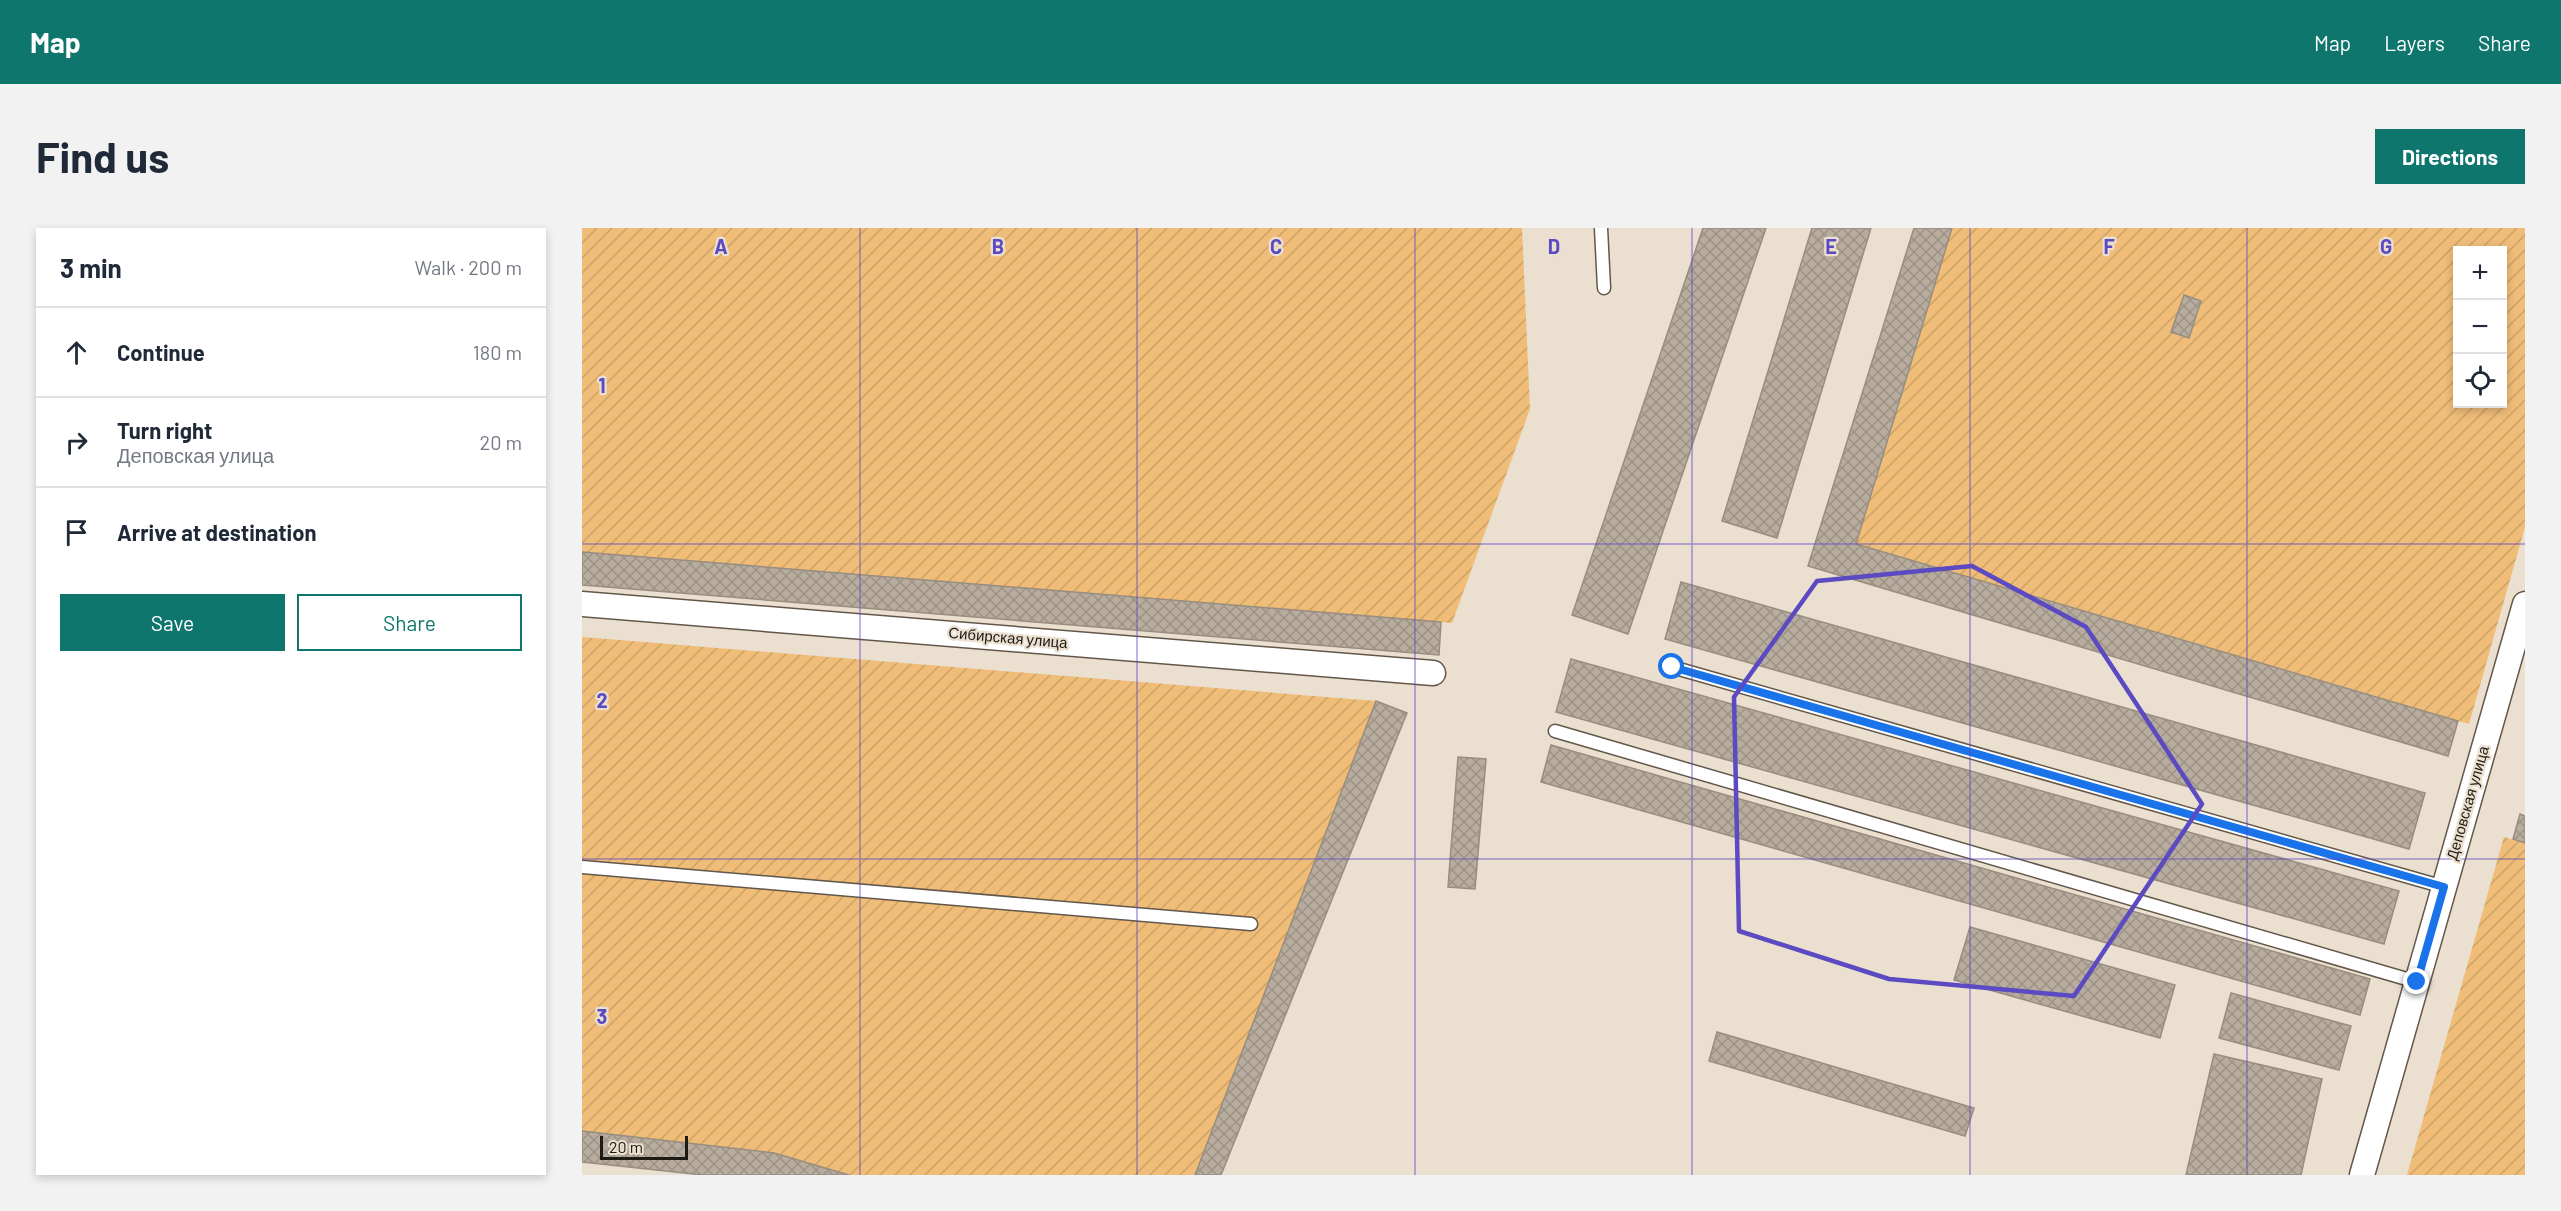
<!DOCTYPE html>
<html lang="en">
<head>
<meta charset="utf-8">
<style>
	:root { --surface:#fff; --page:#f2f2f3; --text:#1f2937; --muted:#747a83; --line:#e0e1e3; --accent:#0f766e }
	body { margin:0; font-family:Barlow,sans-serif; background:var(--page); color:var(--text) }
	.controls { position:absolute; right:18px; top:18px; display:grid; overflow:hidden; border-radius:0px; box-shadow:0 3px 9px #0003 }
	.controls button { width:54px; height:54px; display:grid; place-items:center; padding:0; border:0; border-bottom:2px solid var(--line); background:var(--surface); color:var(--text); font:30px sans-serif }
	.scale { position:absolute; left:18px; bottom:15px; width:88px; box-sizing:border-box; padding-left:6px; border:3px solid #1e1a14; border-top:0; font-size:16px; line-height:21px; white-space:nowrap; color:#1e1a14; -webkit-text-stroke:4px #ebdfcf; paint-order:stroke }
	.stop { position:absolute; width:18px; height:18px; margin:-14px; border:4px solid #1a73e8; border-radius:50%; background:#fff }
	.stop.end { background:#1a73e8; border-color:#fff; box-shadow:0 2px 6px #0008 }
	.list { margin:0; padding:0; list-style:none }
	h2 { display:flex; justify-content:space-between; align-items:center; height:78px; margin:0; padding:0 24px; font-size:26px }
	h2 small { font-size:20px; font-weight:400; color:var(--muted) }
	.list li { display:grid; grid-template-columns:39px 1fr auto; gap:18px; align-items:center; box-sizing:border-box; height:90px; padding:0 24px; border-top:2px solid var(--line) }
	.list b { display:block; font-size:22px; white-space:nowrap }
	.list p { margin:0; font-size:20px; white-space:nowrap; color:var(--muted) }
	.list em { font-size:20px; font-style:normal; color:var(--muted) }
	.actions { display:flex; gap:12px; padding:18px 24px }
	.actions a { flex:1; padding:14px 0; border:2px solid var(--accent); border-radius:0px; text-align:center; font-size:21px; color:var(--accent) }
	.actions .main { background:var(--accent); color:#fff }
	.icon { flex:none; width:33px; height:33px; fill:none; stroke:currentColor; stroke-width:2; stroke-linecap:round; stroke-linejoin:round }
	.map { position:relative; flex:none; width:1943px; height:947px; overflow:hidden; border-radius:0px }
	header { display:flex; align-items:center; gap:36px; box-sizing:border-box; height:84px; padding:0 30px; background:var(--accent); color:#fff }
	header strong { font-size:28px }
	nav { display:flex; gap:33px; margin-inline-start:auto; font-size:21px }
	.intro { display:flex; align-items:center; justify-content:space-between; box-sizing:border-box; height:144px; padding:0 36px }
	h1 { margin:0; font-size:42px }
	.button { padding:15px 27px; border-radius:0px; background:var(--accent); color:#fff; font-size:21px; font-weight:700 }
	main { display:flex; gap:36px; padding:0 36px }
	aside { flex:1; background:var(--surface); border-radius:0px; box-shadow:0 3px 9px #0003 }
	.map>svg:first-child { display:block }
	.garden { fill:url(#garden-furrows); fill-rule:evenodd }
	.building { fill:url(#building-cross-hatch); stroke:#998d7f; stroke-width:1.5 }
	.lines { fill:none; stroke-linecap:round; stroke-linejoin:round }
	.lane-casing { stroke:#62574a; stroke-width:15 }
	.street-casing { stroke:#62574a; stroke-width:27 }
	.lane { stroke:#fff; stroke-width:12 }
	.street { stroke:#fff; stroke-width:24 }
	.route { stroke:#1a73e8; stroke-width:8 }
	.marked { fill:none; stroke:#5b4ac2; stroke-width:4.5; stroke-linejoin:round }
	.grid { fill:none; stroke:#5b4ac2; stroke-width:1.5; stroke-opacity:0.55 }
	.labels { text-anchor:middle; stroke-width:4.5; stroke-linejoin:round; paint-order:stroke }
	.street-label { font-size:15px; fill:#1e1a14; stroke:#ebdfcf }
	.grid-label { font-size:20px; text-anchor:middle; font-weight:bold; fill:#5b4ac2; stroke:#ebdfcf; stroke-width:4.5; stroke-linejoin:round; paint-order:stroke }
</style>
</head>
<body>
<header>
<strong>Map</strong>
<nav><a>Map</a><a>Layers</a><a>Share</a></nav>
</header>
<div class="intro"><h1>Find us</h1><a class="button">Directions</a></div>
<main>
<aside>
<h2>3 min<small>Walk · 200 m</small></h2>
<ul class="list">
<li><svg class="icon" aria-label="ahead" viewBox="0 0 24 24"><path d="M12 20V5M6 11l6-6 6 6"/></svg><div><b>Continue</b></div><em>180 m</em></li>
<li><svg class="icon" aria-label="right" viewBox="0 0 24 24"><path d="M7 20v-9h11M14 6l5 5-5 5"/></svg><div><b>Turn right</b><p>Деповская улица</p></div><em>20 m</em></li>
<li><svg class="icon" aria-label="arrive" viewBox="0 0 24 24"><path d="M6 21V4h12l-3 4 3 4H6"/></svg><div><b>Arrive at destination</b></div></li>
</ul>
<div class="actions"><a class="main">Save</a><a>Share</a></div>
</aside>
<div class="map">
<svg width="1943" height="947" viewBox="0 0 1943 947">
	<defs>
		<pattern id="garden-furrows" width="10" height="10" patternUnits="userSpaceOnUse" patternTransform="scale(1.5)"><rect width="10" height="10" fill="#efbd78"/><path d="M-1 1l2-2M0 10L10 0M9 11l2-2" fill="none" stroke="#cca267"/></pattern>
		<pattern id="building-cross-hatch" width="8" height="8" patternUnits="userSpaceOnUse" patternTransform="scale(1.5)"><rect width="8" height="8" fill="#b7ac9d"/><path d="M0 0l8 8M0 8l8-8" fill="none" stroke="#9d9386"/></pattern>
	</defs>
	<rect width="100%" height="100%" fill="#ebdfcf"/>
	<!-- garden -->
	<g class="garden">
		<path d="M0,0H940L948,181L870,395L0,324Z"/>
		<path d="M1370,0H1943V299L1887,496L1274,316ZM1876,22H1920V176H1876Z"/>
		<path d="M0,409L794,473L613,947H267L192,925L0,903Z"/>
		<path d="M1922,609L1943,615V947H1825Z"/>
	</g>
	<!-- building -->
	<g class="building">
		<path d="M1121,0H1184L1046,406L990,387Z"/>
		<path d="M1230,0H1289L1195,310L1140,293Z"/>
		<path d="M1332,0H1370L1274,316L1876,493L1866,528L1226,338Z"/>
		<path d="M1602,67L1619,73L1607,110L1589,104Z"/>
		<path d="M0,324L859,394L857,427L0,357Z"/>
		<path d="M1099,354L1843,565L1827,621L1083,411Z"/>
		<path d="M989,431L1817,663L1802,716L974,484Z"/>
		<path d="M794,473L825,485L639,947H613Z"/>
		<path d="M969,517L1788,751L1778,787L959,554Z"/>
		<path d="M876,529L904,531L893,661L866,659Z"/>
		<path d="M1938,586L1943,588V615L1931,611Z"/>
		<path d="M1388,699L1593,757L1578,810L1372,752Z"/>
		<path d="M1649,765L1769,798L1757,842L1637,810Z"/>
		<path d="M1135,804L1392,880L1383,908L1127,833Z"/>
		<path d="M1632,826L1740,851L1719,947H1604Z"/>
		<path d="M0,903L192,925L267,947H121L0,934Z"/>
	</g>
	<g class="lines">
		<defs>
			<g id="lane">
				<path d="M1019,0L1022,60"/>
				<path d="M1090,439L1862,659"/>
				<path d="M973,503L1835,754"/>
				<path d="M0,639L669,696"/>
			</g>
			<g id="street">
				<path d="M0,376L851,445"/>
				<path d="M1780,947L1943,376"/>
			</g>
		</defs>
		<!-- lane casing -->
		<use href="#lane" class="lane-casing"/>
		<!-- street casing -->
		<use href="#street" class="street-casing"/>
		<!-- lane -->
		<use href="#lane" class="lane"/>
		<!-- street -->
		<use href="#street" class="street"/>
	</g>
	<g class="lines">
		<!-- route -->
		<path class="route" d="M1090,439L1862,659L1835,754"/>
	</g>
	<!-- marked area -->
	<path class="marked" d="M1390,338L1504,399L1620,576L1492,768L1307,751L1157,703L1152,469L1235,353Z"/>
	<!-- grid -->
	<path class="grid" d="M278,0V947M555,0V947M833,0V947M1110,0V947M1388,0V947M1665,0V947M0,316H1943M0,631H1943"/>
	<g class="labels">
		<!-- street labels -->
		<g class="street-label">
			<text transform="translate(426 410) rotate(5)" y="5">Сибирская улица</text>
			<text transform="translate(1886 575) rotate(-74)" y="5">Деповская улица</text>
		</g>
	</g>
	<g class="grid-label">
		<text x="139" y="26">A</text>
		<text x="416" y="26">B</text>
		<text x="694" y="26">C</text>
		<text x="972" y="26">D</text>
		<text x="1249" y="26">E</text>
		<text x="1527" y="26">F</text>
		<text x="1804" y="26">G</text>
		<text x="20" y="165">1</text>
		<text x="20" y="480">2</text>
		<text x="20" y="796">3</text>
	</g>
</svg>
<div class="controls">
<button>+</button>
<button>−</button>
<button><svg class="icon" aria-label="locate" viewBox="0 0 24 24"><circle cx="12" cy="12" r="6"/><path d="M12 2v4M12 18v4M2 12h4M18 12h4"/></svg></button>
</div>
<div class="scale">20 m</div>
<div class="stop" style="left:1090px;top:439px"></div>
<div class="stop end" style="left:1835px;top:754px"></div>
</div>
</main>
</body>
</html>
